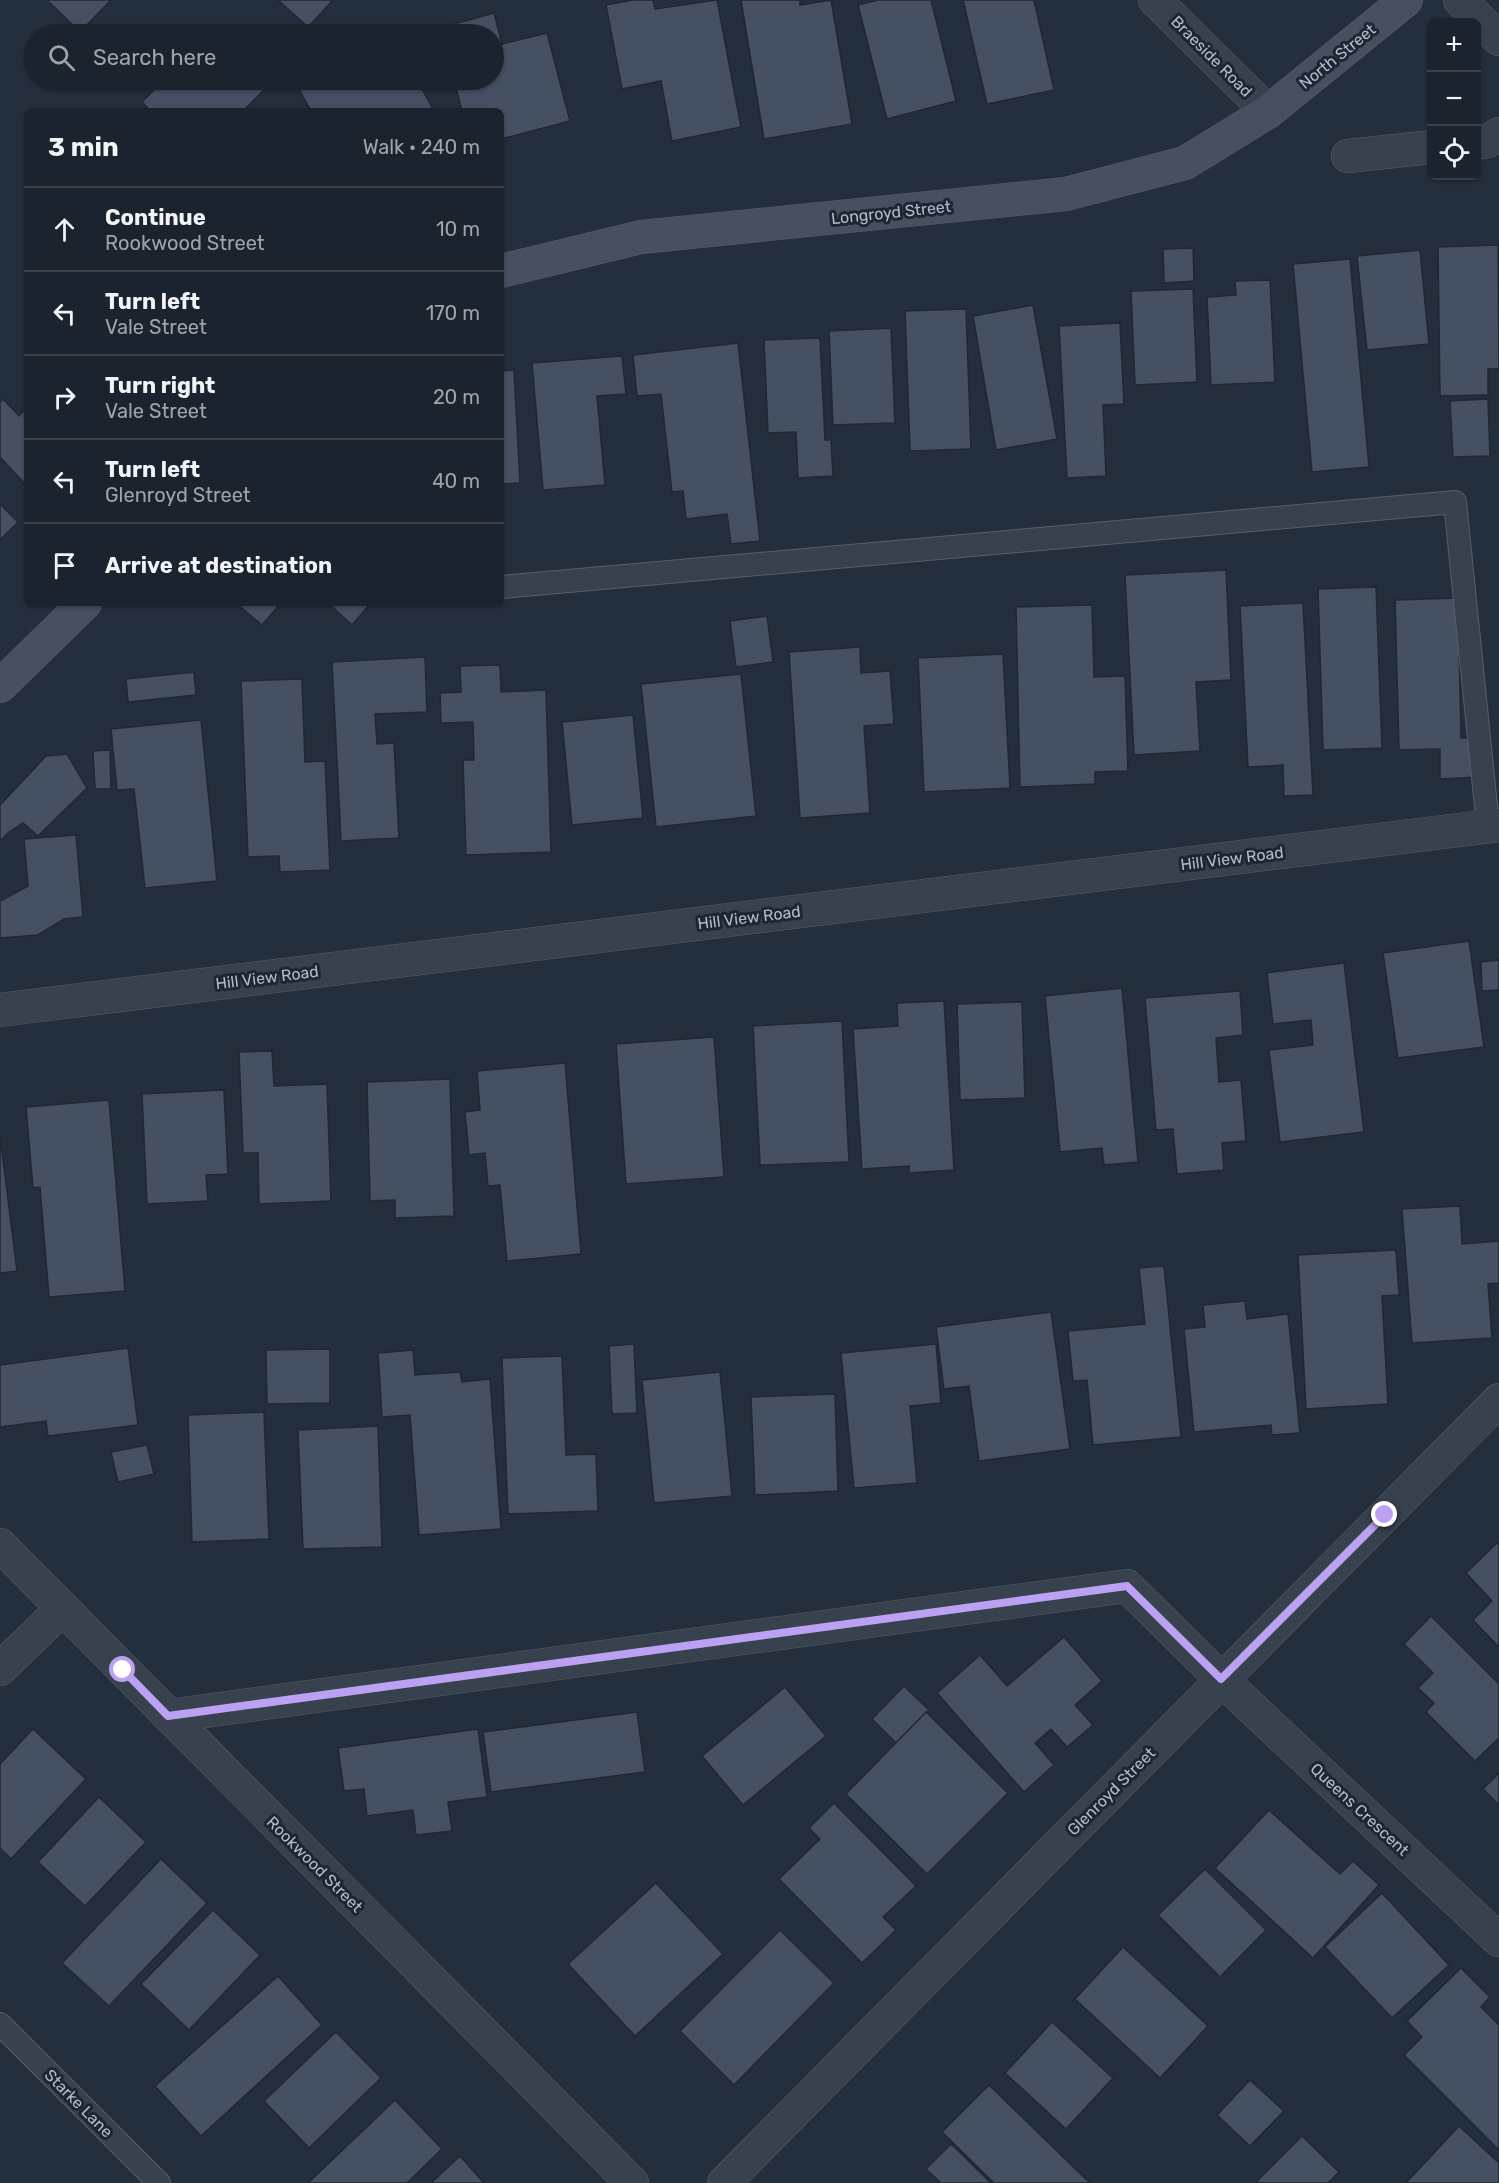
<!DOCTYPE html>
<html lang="en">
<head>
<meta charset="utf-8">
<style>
	:root { --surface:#1b232e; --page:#282f3a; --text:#f1f3f6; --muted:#a0a4aa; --line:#39404a }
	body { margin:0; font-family:Rubik,sans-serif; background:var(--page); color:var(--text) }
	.controls { position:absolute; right:18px; top:18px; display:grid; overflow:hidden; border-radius:9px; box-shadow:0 2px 4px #0004 }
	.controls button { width:54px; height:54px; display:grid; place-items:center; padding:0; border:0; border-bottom:2px solid var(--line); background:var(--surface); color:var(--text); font:30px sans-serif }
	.stop { position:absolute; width:18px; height:18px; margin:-14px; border:4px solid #bca0f2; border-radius:50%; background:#fff }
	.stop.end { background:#bca0f2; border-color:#fff; box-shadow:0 2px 6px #0008 }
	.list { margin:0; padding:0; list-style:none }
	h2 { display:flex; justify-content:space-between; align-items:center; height:78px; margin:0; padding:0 24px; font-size:26px }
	h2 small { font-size:20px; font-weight:400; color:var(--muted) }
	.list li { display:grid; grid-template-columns:39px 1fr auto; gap:18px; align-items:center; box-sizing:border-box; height:84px; padding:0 24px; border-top:2px solid var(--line) }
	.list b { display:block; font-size:22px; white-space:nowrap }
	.list p { margin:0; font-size:20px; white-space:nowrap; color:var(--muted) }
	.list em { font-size:20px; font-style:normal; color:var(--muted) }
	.icon { flex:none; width:33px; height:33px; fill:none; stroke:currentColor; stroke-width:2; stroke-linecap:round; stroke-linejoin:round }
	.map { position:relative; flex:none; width:1499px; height:2183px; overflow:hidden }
	.search { position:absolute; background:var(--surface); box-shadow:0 2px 4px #0004; left:24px; top:24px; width:480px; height:66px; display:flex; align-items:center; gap:15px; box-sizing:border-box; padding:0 21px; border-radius:33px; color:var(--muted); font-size:22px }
	.panel { position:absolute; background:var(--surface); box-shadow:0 2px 4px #0004; left:24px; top:108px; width:480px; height:498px; border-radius:9px }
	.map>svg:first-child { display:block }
	.building { fill:#455162; stroke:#1f2835; stroke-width:1.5 }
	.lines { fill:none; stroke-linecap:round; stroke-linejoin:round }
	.service-casing { stroke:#565f6c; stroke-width:24 }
	.minor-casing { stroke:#565f6c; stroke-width:34 }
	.secondary-casing { stroke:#565f6c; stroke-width:34 }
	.service { stroke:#38414e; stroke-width:22 }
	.minor { stroke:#38414e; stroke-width:33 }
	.secondary { stroke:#465061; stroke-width:33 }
	.route { stroke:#bca0f2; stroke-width:8 }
	.labels { text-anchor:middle; stroke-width:6; stroke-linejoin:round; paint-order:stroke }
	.street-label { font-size:16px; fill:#b4bcc9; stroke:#1d2633 }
</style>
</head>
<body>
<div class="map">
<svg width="1499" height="2183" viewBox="0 0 1499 2183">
	<rect width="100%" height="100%" fill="#242f3e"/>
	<!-- building -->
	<g class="building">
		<path d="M47,0H111L80,32Z"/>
		<path d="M278,0H333L308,27Z"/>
		<path d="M633,0H653L655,9L717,0L741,127L672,141L661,81L622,89L606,5Z"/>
		<path d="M741,0H800V5L831,0L852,124L764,139Z"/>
		<path d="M878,0H931L956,101L887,119L858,5Z"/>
		<path d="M963,0H1034L1054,90L987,104Z"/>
		<path d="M494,13L502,44L547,33L570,121L501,139V111H462L454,80H494V34H442L440,28Z"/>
		<path d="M164,80H253L264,90L243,111H151L142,102Z"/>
		<path d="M294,80H417L434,111H355L354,109L349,111H311Z"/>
		<path d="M1498,245L1499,369H1488V395L1440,396L1438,247Z"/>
		<path d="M1193,248L1194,281L1164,283L1163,249Z"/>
		<path d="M1420,250L1429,344L1367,350L1357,256Z"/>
		<path d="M1350,259L1369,467L1312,472L1293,264Z"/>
		<path d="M1270,280L1275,382L1211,385L1207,297L1236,295L1235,281Z"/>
		<path d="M1193,289L1197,382L1135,385L1131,291Z"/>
		<path d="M1033,305L1057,439L996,450L973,316Z"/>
		<path d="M966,309L971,449L910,451L905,311Z"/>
		<path d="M1120,323L1124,404L1103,405L1106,476L1067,478L1059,326Z"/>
		<path d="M891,328L895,423L833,425L829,331Z"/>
		<path d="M820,338L825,440H831L833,476L798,478L796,432L768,433L764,340Z"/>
		<path d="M738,343L760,541L731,544L727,514L686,519L683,491L672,492L661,394L637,396L633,355Z"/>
		<path d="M622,356L626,394L597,396L605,485L543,490L532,363Z"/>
		<path d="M514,370L520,483L501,484V371Z"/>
		<path d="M3,399L19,416L27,408V486L0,457V402Z"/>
		<path d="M1488,399L1490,456L1453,457L1450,401Z"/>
		<path d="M0,504L18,522L0,540Z"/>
		<path d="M1226,570L1231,680L1196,682L1200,751L1134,755L1125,575Z"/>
		<path d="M1376,587L1382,748L1323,750L1318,589Z"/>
		<path d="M1458,598L1461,738H1476L1477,777L1440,779V749L1399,750L1395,600Z"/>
		<path d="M239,603H281L262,625L238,605Z"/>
		<path d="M328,603H371L352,625Z"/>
		<path d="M1303,603L1313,795L1284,796L1283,765L1248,767L1240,606Z"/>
		<path d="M1092,605L1094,677L1125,676L1128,771L1095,772V784L1020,787L1016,607Z"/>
		<path d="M767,616L773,662L736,667L730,621Z"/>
		<path d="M860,647L861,673L890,671L894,724L864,726L870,813L800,818L789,652Z"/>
		<path d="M1003,654L1010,788L924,792L918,658Z"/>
		<path d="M425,657L427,712L375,714L377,744L394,743L399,838L341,841L332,662Z"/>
		<path d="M500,665L501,692L546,690L551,852L466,855L463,760H474L473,722L441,723L440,693L461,692L460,666Z"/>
		<path d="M194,672L196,695L128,702L126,679Z"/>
		<path d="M741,674L756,816L656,827L641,684Z"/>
		<path d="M302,679L305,762L325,761L330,870L280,872L279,856L248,857L241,681Z"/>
		<path d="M633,715L643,818L572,825L562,722Z"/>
		<path d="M201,720L217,881L145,888L134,789L117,790L111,729Z"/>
		<path d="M110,750L111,789H95L93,751Z"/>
		<path d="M67,754L87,788L38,836L23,823L9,832L0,841V805L46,756Z"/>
		<path d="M76,835L83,917L64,919L38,935L0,938V901L28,886L24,839Z"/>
		<path d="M1469,941L1484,1047L1398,1058L1383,953Z"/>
		<path d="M1499,960V990L1482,991L1481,962Z"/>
		<path d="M1344,963L1364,1132L1280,1142L1269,1050L1313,1045L1311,1020L1273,1024L1267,973Z"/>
		<path d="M1122,988L1138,1162L1104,1165L1102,1148L1060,1152L1045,996Z"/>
		<path d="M1240,991L1243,1035L1216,1038L1219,1082L1241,1080L1246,1141L1222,1143L1224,1170L1177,1174L1173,1129L1156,1130L1145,998Z"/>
		<path d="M944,1001L954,1170L909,1173V1166L862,1169L853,1029L898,1026L897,1003Z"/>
		<path d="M1022,1002L1025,1098L960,1100L957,1004Z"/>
		<path d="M842,1021L849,1162L760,1165L753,1026Z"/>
		<path d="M714,1037L724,1177L626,1184L616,1044Z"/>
		<path d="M272,1051L274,1086L327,1084L331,1201L259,1204L258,1153H243L239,1052Z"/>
		<path d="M565,1063L581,1254L507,1261L500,1185L488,1186L485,1153L469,1155L465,1112L480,1110L477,1071Z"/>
		<path d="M450,1079L454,1216L395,1218V1200L370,1201L367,1082Z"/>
		<path d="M224,1090L228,1174L206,1175L208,1201L147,1204L142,1094Z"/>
		<path d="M109,1100L125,1291L49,1297L40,1187L33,1188L26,1107Z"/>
		<path d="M0,1136L17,1271L0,1273Z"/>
		<path d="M1460,1206L1462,1244L1499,1241V1283L1488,1284L1492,1338L1412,1343L1402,1209Z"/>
		<path d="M1396,1250L1399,1295L1382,1296L1388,1404L1306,1409L1298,1255Z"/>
		<path d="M1164,1266L1181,1437L1093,1445L1087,1380L1073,1381L1068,1331L1145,1324L1139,1268Z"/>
		<path d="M1245,1301L1247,1319L1288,1314L1300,1433L1272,1435L1271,1425L1194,1432L1184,1329L1205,1327L1203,1305Z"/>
		<path d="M1051,1312L1070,1449L979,1461L969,1386L944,1389L936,1327Z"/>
		<path d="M634,1344L637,1413L612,1414L609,1346Z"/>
		<path d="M936,1344L941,1403L910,1406L917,1483L854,1488L841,1353Z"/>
		<path d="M128,1348L138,1425L48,1436L46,1421L0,1427V1365Z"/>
		<path d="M330,1349V1403L267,1404L266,1350Z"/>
		<path d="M413,1350L415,1375L460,1372L462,1382L490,1379L501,1529L419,1535L410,1415L382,1417L378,1353Z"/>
		<path d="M562,1356L566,1455L596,1454L598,1511L508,1514L502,1358Z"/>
		<path d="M720,1372L732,1496L654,1503L642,1380Z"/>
		<path d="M835,1394L838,1491L755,1495L751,1397Z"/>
		<path d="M264,1412L269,1539L192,1542L188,1415Z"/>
		<path d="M378,1426L382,1547L303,1549L298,1430Z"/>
		<path d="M147,1445L154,1474L118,1482L111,1452Z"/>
		<path d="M1497,1543L1499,1545V1647L1473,1620L1492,1601L1466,1573Z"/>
		<path d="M1431,1616L1499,1684V1738L1475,1761L1426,1712L1434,1703L1418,1688L1433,1673L1404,1644Z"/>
		<path d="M1064,1637L1102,1681L1075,1705L1093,1725L1067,1747L1051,1729L1035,1743L1054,1765L1024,1792L937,1693L980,1655L1007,1686Z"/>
		<path d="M904,1686L929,1710L896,1743L872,1719Z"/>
		<path d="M785,1687L826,1736L743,1805L702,1756Z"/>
		<path d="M637,1712L645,1772L491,1792L483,1732Z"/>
		<path d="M926,1712L1008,1793L927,1874L846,1794Z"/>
		<path d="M33,1729L86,1779L11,1859L0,1848V1764Z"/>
		<path d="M478,1729L487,1797L448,1802L452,1831L416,1835L413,1810L367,1816L364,1789L344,1791L338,1748Z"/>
		<path d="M1499,1773V1805L1483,1789Z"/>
		<path d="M99,1797L146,1842L85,1906L38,1862Z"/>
		<path d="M834,1803L916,1886L883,1917L896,1930L862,1963L779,1879L820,1839L809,1828Z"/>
		<path d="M1269,1810L1340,1874L1353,1861L1379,1885L1313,1958L1215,1868Z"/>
		<path d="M161,1859L207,1903L109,2006L62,1963Z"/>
		<path d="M1205,1869L1266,1930L1220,1977L1158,1915Z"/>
		<path d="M656,1883L723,1954L635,2036L568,1964Z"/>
		<path d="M1382,1893L1449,1965L1392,2018L1325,1947Z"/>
		<path d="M213,1910L260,1955L189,2030L141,1984Z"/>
		<path d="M780,1930L834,1983L734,2085L680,2031Z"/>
		<path d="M1123,1947L1208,2026L1160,2078L1075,1999Z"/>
		<path d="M1461,1968L1490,1997L1481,2007L1499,2025V2150L1404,2055L1422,2037L1407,2021Z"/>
		<path d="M278,1976L322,2025L201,2136L155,2086Z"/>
		<path d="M1052,2022L1113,2078L1066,2129L1005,2073Z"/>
		<path d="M336,2032L381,2078L309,2148L264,2101Z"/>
		<path d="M1250,2080L1284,2111L1250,2146L1217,2115Z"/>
		<path d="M989,2085L1090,2183H994L942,2132Z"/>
		<path d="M395,2100L442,2149L407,2183H308Z"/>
		<path d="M1459,2126L1499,2163V2183H1406Z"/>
		<path d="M1302,2136L1339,2172L1328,2183H1259L1257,2181Z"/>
		<path d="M951,2144L991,2183H941L926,2169Z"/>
		<path d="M460,2156L484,2183H431Z"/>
	</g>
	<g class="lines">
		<defs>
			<g id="service">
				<path d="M501,587L1455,502L1488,826"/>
				<path d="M0,2024L159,2183"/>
			</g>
			<g id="minor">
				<path d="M1155,0L1268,112"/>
				<path d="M1460,0L1499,39"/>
				<path d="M1476,143L1488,141L1499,134"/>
				<path d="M1348,156L1432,147"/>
				<path d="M0,1010L1499,825"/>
				<path d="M0,1545L632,2183"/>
				<path d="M0,1669L62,1609"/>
				<path d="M168,1716L1127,1586L1221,1679L1499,1940"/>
				<path d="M724,2183L1499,1400"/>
			</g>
			<g id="secondary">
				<path d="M501,271L641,237L1066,194L1185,163L1268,112L1406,0"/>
				<path d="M0,686L85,603"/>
			</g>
		</defs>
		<!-- service casing -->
		<use href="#service" class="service-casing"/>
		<!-- minor casing -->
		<use href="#minor" class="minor-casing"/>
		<!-- secondary casing -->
		<use href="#secondary" class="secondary-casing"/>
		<!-- service -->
		<use href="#service" class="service"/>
		<!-- minor -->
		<use href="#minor" class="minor"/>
		<!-- secondary -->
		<use href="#secondary" class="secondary"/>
	</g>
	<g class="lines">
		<!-- route -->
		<path class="route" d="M123,1670L168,1716L1127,1586L1221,1679L1385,1515"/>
	</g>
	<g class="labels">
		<!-- street labels -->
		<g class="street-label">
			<text transform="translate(1212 56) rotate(45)" y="6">Braeside Road</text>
			<text transform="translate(1337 56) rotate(-39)" y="6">North Street</text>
			<text transform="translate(891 212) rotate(-6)" y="6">Longroyd Street</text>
			<text transform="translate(1232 858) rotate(-7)" y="6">Hill View Road</text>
			<text transform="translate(749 917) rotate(-7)" y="6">Hill View Road</text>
			<text transform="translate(267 977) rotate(-7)" y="6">Hill View Road</text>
			<text transform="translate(1111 1791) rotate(-45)" y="6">Glenroyd Street</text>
			<text transform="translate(1360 1809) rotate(43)" y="6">Queens Crescent</text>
			<text transform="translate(315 1864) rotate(45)" y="6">Rookwood Street</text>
			<text transform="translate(79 2103) rotate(45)" y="6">Starke Lane</text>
		</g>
	</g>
</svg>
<div class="controls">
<button>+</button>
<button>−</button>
<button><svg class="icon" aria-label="locate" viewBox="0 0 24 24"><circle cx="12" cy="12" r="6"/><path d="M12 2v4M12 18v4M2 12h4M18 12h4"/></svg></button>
</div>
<div class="stop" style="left:123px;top:1670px"></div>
<div class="stop end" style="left:1385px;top:1515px"></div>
<div class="search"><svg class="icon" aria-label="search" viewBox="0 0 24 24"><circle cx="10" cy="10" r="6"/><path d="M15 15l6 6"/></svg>Search here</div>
<section class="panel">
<h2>3 min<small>Walk · 240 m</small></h2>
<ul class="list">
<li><svg class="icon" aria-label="ahead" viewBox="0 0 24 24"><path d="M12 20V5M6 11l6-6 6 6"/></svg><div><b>Continue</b><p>Rookwood Street</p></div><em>10 m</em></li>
<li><svg class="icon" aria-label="left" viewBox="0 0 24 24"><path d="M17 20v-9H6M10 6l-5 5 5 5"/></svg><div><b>Turn left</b><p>Vale Street</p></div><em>170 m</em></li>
<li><svg class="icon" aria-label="right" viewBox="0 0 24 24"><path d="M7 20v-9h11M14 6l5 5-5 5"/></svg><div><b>Turn right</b><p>Vale Street</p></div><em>20 m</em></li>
<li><svg class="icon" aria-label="left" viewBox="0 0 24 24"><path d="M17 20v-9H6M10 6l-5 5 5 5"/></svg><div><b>Turn left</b><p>Glenroyd Street</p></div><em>40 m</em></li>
<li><svg class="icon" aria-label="arrive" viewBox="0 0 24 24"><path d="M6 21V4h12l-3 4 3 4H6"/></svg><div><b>Arrive at destination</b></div></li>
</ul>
</section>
</div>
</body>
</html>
